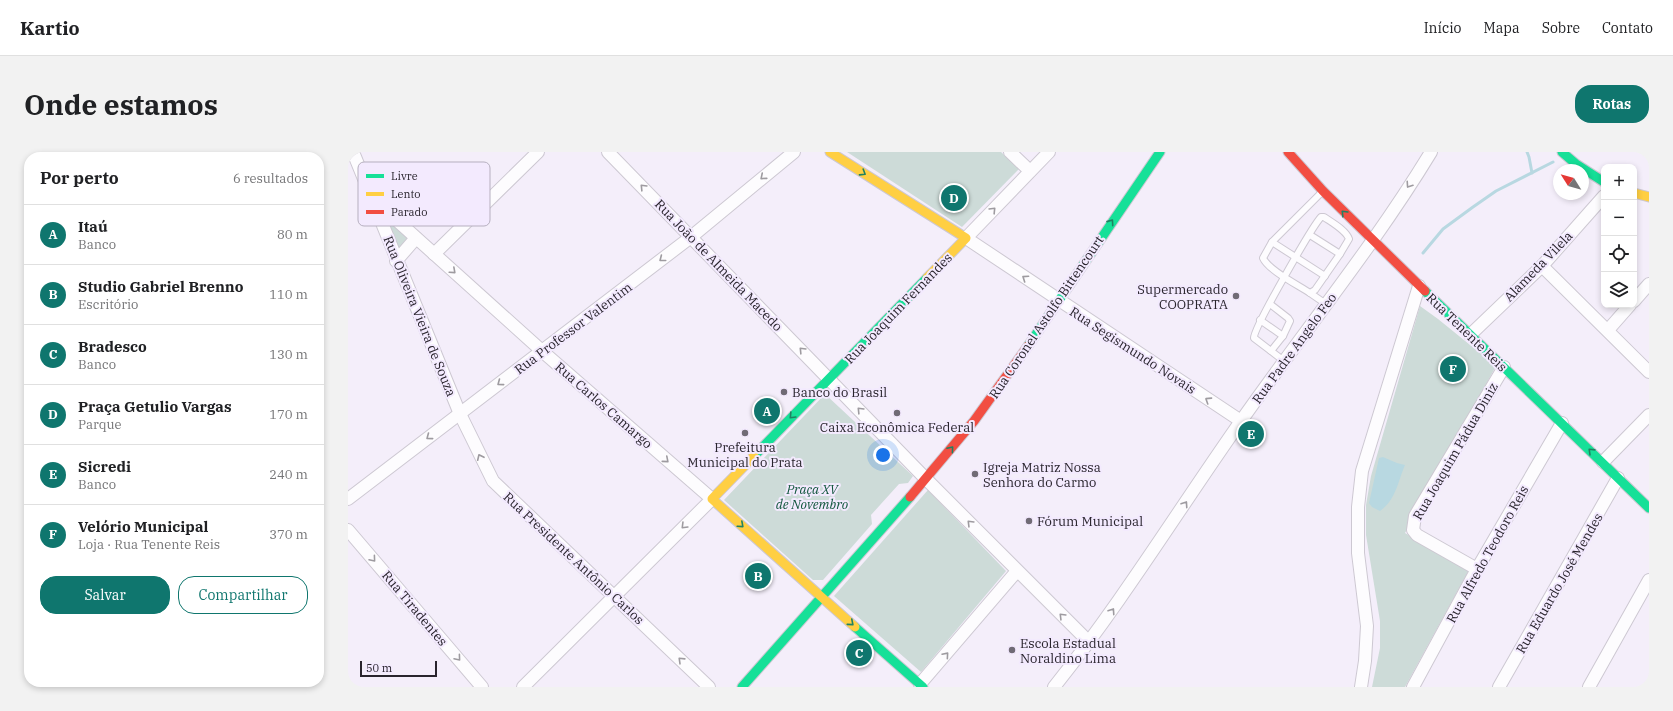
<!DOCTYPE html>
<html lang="pt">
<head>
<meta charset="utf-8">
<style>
	:root { --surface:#fff; --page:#f2f2f2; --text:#202124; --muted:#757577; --line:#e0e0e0; --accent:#0f766e }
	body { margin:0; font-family:"IBM Plex Serif",serif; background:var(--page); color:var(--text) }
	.controls { position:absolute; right:12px; top:12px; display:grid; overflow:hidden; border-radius:8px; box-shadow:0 2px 6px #0003 }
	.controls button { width:36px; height:36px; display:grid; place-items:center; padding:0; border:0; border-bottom:1px solid var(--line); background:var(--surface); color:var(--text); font:20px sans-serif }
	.compass { position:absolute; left:1205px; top:12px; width:36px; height:36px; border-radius:50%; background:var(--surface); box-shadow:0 2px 6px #0003; rotate:307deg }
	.scale { position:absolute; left:12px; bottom:10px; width:77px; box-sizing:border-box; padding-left:4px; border:2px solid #29242d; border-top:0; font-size:11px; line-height:14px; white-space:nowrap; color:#29242d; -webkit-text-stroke:3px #f3eafe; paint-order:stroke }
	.you { position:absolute; left:535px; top:303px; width:14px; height:14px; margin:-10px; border:3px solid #fff; border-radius:50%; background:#1a73e8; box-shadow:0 0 0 6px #1a73e833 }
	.badge { display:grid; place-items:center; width:26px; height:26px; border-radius:50%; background:var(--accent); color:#fff; font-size:13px; font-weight:700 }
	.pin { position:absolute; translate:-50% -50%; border:2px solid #fff; box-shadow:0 1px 4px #0006 }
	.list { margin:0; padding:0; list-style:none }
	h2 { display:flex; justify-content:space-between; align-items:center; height:52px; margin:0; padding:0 16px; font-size:17px }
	h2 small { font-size:13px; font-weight:400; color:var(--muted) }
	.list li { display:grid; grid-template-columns:26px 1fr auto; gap:12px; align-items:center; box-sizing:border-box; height:60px; padding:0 16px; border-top:1px solid var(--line) }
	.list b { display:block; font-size:15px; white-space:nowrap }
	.list p { margin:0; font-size:13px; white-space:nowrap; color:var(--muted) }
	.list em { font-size:13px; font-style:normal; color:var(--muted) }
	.actions { display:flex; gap:8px; padding:12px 16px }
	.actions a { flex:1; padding:9px 0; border:1px solid var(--accent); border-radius:16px; text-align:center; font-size:14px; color:var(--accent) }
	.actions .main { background:var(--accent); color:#fff }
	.icon { flex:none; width:22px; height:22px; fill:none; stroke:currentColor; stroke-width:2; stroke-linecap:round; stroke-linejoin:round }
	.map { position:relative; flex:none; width:1301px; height:535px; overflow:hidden; border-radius:16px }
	header { display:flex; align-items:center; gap:24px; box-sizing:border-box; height:56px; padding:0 20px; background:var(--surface); border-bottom:1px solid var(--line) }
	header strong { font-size:19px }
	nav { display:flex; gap:22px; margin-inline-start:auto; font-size:14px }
	.intro { display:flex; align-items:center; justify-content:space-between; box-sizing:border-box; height:96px; padding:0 24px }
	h1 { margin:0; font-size:28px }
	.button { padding:10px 18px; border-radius:16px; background:var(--accent); color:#fff; font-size:14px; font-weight:700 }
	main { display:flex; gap:24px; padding:0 24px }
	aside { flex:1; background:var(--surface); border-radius:16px; box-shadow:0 2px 6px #0003 }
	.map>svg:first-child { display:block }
	.green { fill:#cddbd8 }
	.water { fill:#b8d8e1 }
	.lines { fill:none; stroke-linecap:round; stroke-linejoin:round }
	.stream { stroke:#b8d8e1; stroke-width:3 }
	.lane-casing { stroke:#cdc8d2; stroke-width:8 }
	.street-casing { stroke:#cdc8d2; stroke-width:14 }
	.fast-casing { stroke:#cdc8d2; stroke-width:11 }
	.slow-casing { stroke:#cdc8d2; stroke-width:11 }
	.jam-casing { stroke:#cdc8d2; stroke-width:11 }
	.lane { stroke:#fdfcfe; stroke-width:6 }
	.street { stroke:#fdfcfe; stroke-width:12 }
	.fast { stroke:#16e098; stroke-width:9 }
	.slow { stroke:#ffcf43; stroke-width:9 }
	.jam { stroke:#f24e42; stroke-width:9 }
	.oneway { stroke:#208262 }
	.oneway2 { stroke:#9e9ba0 }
	.poi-dot { fill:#706b75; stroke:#f3eafe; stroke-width:1.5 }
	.labels { text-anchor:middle; stroke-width:4; stroke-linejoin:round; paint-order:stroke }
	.street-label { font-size:13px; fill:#29242d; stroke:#f3eafe }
	.poi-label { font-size:13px; fill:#29242d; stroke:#f3eafe; text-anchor:start }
	.park-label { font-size:13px; font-style:italic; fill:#0e543a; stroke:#f3eafe }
	.key { fill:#f3eafe; stroke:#b6afbf; stroke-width:1 }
	.key-label { font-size:11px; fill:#29242d }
</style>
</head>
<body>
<header>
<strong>Kartio</strong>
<nav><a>Início</a><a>Mapa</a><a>Sobre</a><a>Contato</a></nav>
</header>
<div class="intro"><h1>Onde estamos</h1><a class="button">Rotas</a></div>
<main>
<aside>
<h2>Por perto<small>6 resultados</small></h2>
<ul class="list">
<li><span class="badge">A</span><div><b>Itaú</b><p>Banco</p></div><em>80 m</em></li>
<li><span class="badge">B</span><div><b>Studio Gabriel Brenno</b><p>Escritório</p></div><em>110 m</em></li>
<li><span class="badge">C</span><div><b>Bradesco</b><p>Banco</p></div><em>130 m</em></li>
<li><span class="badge">D</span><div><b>Praça Getulio Vargas</b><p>Parque</p></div><em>170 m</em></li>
<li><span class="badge">E</span><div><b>Sicredi</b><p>Banco</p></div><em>240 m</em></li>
<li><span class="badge">F</span><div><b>Velório Municipal</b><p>Loja · Rua Tenente Reis</p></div><em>370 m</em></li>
</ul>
<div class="actions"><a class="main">Salvar</a><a>Compartilhar</a></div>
</aside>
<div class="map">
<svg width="1301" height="535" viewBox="0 0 1301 535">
	<rect width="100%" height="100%" fill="#f4eefa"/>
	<!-- green -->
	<g class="green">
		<path d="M499,0H653L671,17L614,75Z"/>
		<path d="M33,63L64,87L49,102Z"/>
		<path d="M1072,154L1090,167L1148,214L1057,381L1121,418L1057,535H1024L1032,496V469L1018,383V353L1023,324Z"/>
		<path d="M477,242L565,324L560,331L551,332L523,363L524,372L475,428H465L376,348Z"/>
		<path d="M580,338L658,419L573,520L486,444Z"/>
	</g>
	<!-- water -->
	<path class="water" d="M1035,305L1049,311L1057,313C1050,329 1048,348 1032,359L1024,355L1021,351L1031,306Z"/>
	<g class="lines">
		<!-- stream -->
		<g class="stream">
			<path d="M1179,0L1181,5L1184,21"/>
			<path d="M1075,101L1095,77L1125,55L1148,39L1205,10"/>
		</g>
		<defs>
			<g id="lane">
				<path d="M962,83L992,102"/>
				<path d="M924,90L977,124"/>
				<path d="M962,141L978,152"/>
				<path d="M922,152L940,166L942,169L935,184L923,199"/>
				<path d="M912,168L935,184"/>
				<path d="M936,209L906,186C905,177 964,75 973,65H976C983,70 998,78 1001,87L992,102L967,138L962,141C950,133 920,118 915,106L924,90L974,40"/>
			</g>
			<g id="street">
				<path d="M5,0L112,262L145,329L361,535"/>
				<path d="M260,0L578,327L742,491"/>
				<path d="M662,0L682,19"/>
				<path d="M701,0L618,86L893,269"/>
				<path d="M24,46L194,199L364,347L175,535"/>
				<path d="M86,102L190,0"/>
				<path d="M48,109L68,86"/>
				<path d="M1194,114L1301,220"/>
				<path d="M1286,149L1301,132"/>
				<path d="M1260,178L1282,153"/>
				<path d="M1122,183L1194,114L1256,44"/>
				<path d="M1255,310L1301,263"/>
				<path d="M0,347L343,85L446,0"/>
				<path d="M0,378L134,535"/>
				<path d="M1129,417L1069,383L1065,378L1067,364L1156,215"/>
				<path d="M572,532L669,419"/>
				<path d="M706,535C774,450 831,357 893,269C956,179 1026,94 1083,0"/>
				<path d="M1013,535L1017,509L1019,474L1010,401V355L1014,319L1071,134"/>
				<path d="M1065,535L1129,417L1214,271"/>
				<path d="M1151,535L1270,326"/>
				<path d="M1241,535L1301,428"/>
			</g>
			<g id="fast">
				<path d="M1214,0L1228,12L1256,30"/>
				<path d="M1077,139L1301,356"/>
				<path d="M680,194L812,0"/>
				<path d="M406,304L579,126"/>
				<path d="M507,475L575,535"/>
				<path d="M394,535L562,345"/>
			</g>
			<g id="slow">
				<path d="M482,0L618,86L579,126"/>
				<path d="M1286,41L1301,45"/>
				<path d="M406,304L364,347L507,475"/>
			</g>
			<g id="jam">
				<path d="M940,0L975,39L1077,139"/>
				<path d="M562,345L626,269L680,194"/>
			</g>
		</defs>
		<!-- lane casing -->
		<use href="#lane" class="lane-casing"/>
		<!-- street casing -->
		<use href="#street" class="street-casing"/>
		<!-- fast casing -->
		<use href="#fast" class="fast-casing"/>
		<!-- slow casing -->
		<use href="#slow" class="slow-casing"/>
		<!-- jam casing -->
		<use href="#jam" class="jam-casing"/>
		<!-- lane -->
		<use href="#lane" class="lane"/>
		<!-- street -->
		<use href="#street" class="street"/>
		<!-- fast -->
		<use href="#fast" class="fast"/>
		<!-- slow -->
		<use href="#slow" class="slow"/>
		<!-- jam -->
		<use href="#jam" class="jam"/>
	</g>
	<!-- one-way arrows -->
	<defs><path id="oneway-chevron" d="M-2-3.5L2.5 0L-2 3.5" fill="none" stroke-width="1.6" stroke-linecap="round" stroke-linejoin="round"/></defs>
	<g class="oneway">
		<use href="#oneway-chevron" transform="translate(515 21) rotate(32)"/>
		<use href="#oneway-chevron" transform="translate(996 61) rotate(-135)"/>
		<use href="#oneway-chevron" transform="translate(763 70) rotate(-55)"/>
		<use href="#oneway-chevron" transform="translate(444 264) rotate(134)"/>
		<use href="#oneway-chevron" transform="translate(603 297) rotate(-50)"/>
		<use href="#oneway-chevron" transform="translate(1243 299) rotate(-136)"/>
		<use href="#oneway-chevron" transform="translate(393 373) rotate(42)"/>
		<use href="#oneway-chevron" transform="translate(503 471) rotate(41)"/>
	</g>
	<g class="oneway2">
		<use href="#oneway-chevron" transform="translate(415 25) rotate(140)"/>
		<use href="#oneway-chevron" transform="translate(1061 33) rotate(124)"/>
		<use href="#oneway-chevron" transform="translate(295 35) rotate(-134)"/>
		<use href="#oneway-chevron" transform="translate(645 58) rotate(-46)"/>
		<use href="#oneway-chevron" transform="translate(314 107) rotate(142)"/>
		<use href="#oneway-chevron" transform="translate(105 119) rotate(42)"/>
		<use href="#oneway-chevron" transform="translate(677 126) rotate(-146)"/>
		<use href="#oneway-chevron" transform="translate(454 198) rotate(-134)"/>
		<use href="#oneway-chevron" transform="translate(152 231) rotate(143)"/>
		<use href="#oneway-chevron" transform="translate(860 248) rotate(-147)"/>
		<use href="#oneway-chevron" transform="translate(512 258) rotate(-134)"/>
		<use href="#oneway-chevron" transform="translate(81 285) rotate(143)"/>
		<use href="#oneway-chevron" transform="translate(132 305) rotate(-115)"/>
		<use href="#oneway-chevron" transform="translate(318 308) rotate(41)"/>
		<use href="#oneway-chevron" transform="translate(837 352) rotate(-56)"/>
		<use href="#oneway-chevron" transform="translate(622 371) rotate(-135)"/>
		<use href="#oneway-chevron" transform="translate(336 374) rotate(135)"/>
		<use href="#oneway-chevron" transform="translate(25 407) rotate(50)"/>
		<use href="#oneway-chevron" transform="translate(764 459) rotate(-56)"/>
		<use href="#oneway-chevron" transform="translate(714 464) rotate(-135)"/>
		<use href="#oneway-chevron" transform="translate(598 503) rotate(-49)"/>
		<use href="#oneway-chevron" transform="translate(110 506) rotate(50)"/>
		<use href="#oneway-chevron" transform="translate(333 508) rotate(-136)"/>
	</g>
	<!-- markers -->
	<g class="poi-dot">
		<circle cx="888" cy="144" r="4"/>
		<circle cx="436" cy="240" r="4"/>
		<circle cx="549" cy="261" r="4"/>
		<circle cx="397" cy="281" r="4"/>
		<circle cx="627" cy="322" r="4"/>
		<circle cx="681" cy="369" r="4"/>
		<circle cx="664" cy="498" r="4"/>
	</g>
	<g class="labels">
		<!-- street labels -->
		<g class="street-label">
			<text transform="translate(371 113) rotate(46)" y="5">Rua João de Almeida Macedo</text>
			<text transform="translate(1190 114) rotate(-46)" y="5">Alameda Vilela</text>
			<text transform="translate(550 156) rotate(-46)" y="5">Rua Joaquim Fernandes</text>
			<text transform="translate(72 164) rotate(68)" y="5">Rua Oliveira Vieira de Souza</text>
			<text transform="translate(698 165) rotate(-56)" y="5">Rua Coronel Astolfo Bittencourt</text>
			<text transform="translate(225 176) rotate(-37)" y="5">Rua Professor Valentim</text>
			<text transform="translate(1119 180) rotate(44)" y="5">Rua Tenente Reis</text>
			<text transform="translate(946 196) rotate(-54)" y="5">Rua Padre Angelo Feo</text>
			<text transform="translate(785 198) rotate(33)" y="5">Rua Segismundo Novais</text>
			<text transform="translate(256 253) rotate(41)" y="5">Rua Carlos Camargo</text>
			<text transform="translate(1107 299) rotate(-60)" y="5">Rua Joaquim Pádua Diniz</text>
			<text transform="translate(1139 402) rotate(-61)" y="5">Rua Alfredo Teodoro Reis</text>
			<text transform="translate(226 406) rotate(43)" y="5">Rua Presidente Antônio Carlos</text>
			<text transform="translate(1211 431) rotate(-60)" y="5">Rua Eduardo José Mendes</text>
			<text transform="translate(67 456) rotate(50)" y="5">Rua Tiradentes</text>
		</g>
		<!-- poi labels -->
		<g class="poi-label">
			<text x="880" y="142" text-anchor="end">Supermercado<tspan x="880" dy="15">COOPRATA</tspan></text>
			<text x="444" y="245">Banco do Brasil</text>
			<text x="549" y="280" text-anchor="middle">Caixa Econômica Federal</text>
			<text x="397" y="300" text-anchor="middle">Prefeitura<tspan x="397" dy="15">Municipal do Prata</tspan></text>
			<text x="635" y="320">Igreja Matriz Nossa<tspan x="635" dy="15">Senhora do Carmo</tspan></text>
			<text x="689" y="374">Fórum Municipal</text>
			<text x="672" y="496">Escola Estadual<tspan x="672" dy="15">Noraldino Lima</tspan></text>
		</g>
		<!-- park labels -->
		<g class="park-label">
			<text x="464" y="342">Praça XV<tspan x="464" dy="15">de Novembro</tspan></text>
		</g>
	</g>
	<!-- legend -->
	<rect x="10" y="10" width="132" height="64" rx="6" class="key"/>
	<rect x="18" y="22" width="18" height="4" fill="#16e098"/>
	<rect x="18" y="40" width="18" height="4" fill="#ffcf43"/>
	<rect x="18" y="58" width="18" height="4" fill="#f24e42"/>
	<g class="key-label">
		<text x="43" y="28">Livre</text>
		<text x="43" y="46">Lento</text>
		<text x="43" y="64">Parado</text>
	</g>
</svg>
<div class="controls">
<button>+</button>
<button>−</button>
<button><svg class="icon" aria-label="locate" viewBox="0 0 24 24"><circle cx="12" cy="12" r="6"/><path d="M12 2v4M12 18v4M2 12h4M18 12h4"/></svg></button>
<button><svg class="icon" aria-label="layers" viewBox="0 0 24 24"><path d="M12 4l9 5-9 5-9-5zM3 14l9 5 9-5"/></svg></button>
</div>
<svg class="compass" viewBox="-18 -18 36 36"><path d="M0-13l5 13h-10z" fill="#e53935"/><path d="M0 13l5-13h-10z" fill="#757577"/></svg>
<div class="scale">50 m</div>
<div class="you"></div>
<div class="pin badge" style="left:419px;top:259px">A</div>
<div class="pin badge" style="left:410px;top:424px">B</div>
<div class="pin badge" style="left:511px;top:501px">C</div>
<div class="pin badge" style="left:606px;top:46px">D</div>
<div class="pin badge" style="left:903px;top:282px">E</div>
<div class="pin badge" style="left:1105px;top:217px">F</div>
</div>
</main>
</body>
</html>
